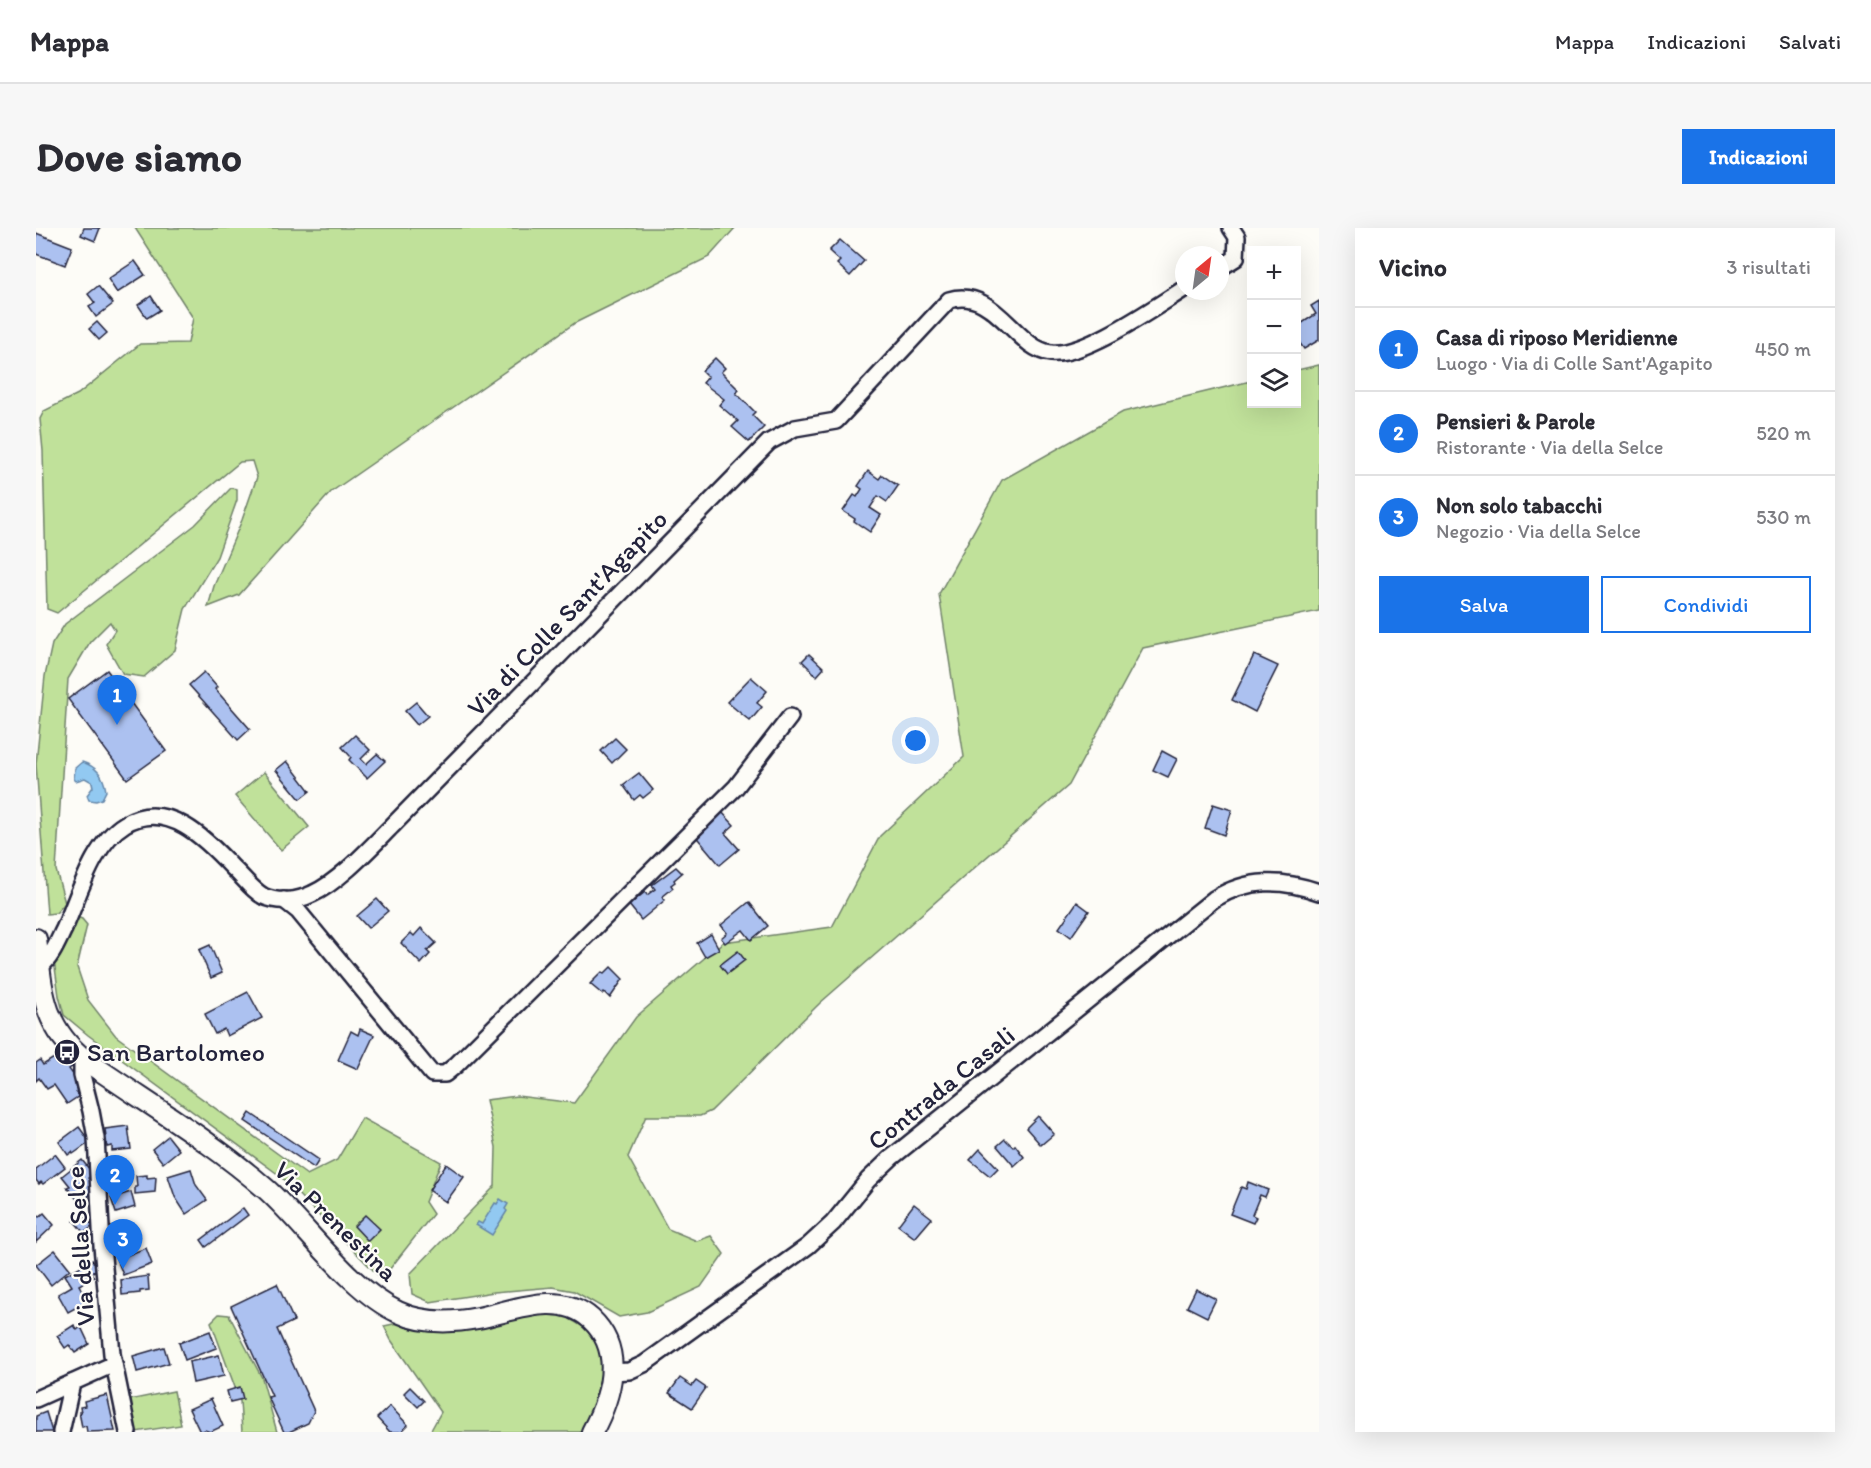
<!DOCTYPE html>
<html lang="it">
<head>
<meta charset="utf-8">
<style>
	:root { --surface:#fff; --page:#f7f7f7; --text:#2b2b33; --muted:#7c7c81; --line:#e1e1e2; --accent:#1a73e8 }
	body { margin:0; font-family:Itim,sans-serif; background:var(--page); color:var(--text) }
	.controls { position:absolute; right:18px; top:18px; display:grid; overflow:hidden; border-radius:0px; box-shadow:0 6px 24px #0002 }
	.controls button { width:54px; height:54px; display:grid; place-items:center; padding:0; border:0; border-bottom:2px solid var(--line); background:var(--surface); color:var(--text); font:30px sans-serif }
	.compass { position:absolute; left:1139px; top:18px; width:54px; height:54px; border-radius:50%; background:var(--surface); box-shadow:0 6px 24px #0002; rotate:29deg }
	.you { position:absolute; left:880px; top:513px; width:21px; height:21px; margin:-15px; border:4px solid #fff; border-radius:50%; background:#1a73e8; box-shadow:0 0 0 9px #1a73e833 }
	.badge { display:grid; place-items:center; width:39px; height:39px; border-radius:50%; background:var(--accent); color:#fff; font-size:20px; font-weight:700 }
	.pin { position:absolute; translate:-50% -50px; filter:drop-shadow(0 2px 3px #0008) }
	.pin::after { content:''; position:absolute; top:32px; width:21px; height:18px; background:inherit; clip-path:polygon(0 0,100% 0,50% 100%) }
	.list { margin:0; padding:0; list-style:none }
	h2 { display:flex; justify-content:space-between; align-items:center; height:78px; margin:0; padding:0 24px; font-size:26px }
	h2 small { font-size:20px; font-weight:400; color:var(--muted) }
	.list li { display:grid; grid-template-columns:39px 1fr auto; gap:18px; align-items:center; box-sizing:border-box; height:84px; padding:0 24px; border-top:2px solid var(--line) }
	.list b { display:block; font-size:22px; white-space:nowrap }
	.list p { margin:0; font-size:20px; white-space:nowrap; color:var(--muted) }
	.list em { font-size:20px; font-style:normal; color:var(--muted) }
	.actions { display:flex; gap:12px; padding:18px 24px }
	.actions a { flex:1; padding:14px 0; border:2px solid var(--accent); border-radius:0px; text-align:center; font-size:21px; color:var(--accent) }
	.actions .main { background:var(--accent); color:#fff }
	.icon { flex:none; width:33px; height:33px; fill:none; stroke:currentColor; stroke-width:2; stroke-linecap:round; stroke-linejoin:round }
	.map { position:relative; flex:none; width:1283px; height:1204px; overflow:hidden; border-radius:0px }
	header { display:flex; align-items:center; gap:36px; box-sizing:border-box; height:84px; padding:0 30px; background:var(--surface); border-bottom:2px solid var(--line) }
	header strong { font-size:28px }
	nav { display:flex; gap:33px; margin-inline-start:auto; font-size:21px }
	.intro { display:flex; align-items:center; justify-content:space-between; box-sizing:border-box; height:144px; padding:0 36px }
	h1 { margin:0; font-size:42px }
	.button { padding:15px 27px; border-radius:0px; background:var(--accent); color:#fff; font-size:21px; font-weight:700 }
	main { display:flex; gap:36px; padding:0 36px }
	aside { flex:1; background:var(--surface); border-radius:0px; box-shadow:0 6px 24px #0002 }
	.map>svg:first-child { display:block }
	.green { fill:#c0e19a; stroke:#71826a; stroke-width:1.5 }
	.water { fill:#92c9f1; stroke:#6586a8; stroke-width:1.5 }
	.building { fill:#acc1f0; stroke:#22223b; stroke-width:1.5 }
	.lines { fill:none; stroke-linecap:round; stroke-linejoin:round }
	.minor-casing { stroke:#22223b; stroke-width:20 }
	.major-casing { stroke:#22223b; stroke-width:24 }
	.minor { stroke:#fdfcf7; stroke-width:15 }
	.major { stroke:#fdfcf7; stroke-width:20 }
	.labels { text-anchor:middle; stroke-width:4.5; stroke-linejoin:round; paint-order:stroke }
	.street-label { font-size:26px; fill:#22223b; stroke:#fdfcf7 }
	.poi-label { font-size:26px; fill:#22223b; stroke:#fdfcf7; text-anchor:start }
</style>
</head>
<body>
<header>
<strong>Mappa</strong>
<nav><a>Mappa</a><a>Indicazioni</a><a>Salvati</a></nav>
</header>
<div class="intro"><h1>Dove siamo</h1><a class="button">Indicazioni</a></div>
<main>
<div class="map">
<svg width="1283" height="1204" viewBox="0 0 1283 1204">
	<rect width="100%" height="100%" fill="#fdfcf7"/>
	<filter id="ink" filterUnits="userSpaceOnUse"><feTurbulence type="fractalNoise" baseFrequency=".0167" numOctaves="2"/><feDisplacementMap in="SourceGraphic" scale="12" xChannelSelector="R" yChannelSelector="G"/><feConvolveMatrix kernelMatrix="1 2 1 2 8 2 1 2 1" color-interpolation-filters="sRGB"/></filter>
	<g filter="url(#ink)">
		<!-- green -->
		<g class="green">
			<path d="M99,0H699L673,29L539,95L295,264L203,367L172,379L178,358L206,292L221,249L216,233L204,234L21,385L11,381L7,223L4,191L8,183L42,166L104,116L152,115L157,90Z"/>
			<path d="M1283,137V383L1107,420L1033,557L784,775L675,883L664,888H610L592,929L632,1001L661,1013L675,1008L688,1026L665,1059L611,1084L583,1089L538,1063L517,1059L458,1064L394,1074L376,1066L374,1046L459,958L460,919L450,872L481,868L538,875L600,789L687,714L796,699L844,608L928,529L903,366L966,252L1087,184L1215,153L1216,176H1260L1261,142Z"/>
			<path d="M195,260L201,261V272L181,329L149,381L139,422L108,449L87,446L70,416L79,402L74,394L54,414L32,451L20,642L29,675L20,685L11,686L0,536L9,448L16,416L29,396L159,297Z"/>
			<path d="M228,544L273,599L245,622L199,568Z"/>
			<path d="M38,688L46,691L51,697L41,739L52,772L80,808L271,947L301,932L326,890L405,934L389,974L397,986L346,1051L243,947L52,807L28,787L23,768L15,711L18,704Z"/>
			<path d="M509,1084H522L551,1101L563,1113L576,1155L546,1204H394L405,1184L355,1112L348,1098L362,1095L418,1101Z"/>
			<path d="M183,1086L193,1087L226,1150L241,1204H206L204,1173L175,1094Z"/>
			<path d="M138,1163L145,1197L100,1204L93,1172Z"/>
		</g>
		<!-- water -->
		<g class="water">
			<path d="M46,534C60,538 68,549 70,563L66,571L60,573L53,572L51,567L57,559L56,554L49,550L40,553L38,551L39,540Z"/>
			<path d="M464,971L472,976L469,981L471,983L456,1007L440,997L442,994L446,996L459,975L461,976Z"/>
		</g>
		<!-- building -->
		<g class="building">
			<path d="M48,0H64L59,13L45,7Z"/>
			<path d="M0,5L36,19L29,37L0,26Z"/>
			<path d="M804,12L828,33L814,48L801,36L804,33L793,23Z"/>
			<path d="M99,33L109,47L81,65L72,51Z"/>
			<path d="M62,58L77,76L60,89L53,79L59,75L52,66Z"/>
			<path d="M115,68L124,82L111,90L102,77Z"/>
			<path d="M1283,73V112L1268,121L1260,110V99L1280,86L1275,78Z"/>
			<path d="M61,94L71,105L63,112L53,101Z"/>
			<path d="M679,130L689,140L685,144L703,162L700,165L719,184L716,187L728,199L713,214L696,199L702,193L683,177L688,171L667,155L672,149L666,143Z"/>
			<path d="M832,243L843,251L846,247L862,258L851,274L842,268L834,280L845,287L834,304L818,293L819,291L807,283L818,267L821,269L826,261L822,258Z"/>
			<path d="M773,426L788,440L781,448L766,433Z"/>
			<path d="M1218,427L1242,438L1219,484L1196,472Z"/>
			<path d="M71,442L130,523L91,551L32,471Z"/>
			<path d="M168,444L181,459L179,461L214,501L202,512L153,457Z"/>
			<path d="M715,449L731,463L721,475L726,479L714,493L691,474Z"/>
			<path d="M380,474L392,488L381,497L369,483Z"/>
			<path d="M319,507L334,522L325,531L330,536L341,526L349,533L331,550L313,532L315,529L306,519Z"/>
			<path d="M579,510L590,521L576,535L565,523Z"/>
			<path d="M1126,523L1141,531L1132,549L1117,542Z"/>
			<path d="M251,533L274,563L264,571L240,542Z"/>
			<path d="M603,545L617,562L607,570L604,567L598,572L587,557Z"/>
			<path d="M1177,576L1196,582L1188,607L1169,600Z"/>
			<path d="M684,582L698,597L689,605L703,621L684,637L657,605Z"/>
			<path d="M640,639L646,645L638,652L639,654L635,657L637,660L626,669L629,672L605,692L593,677L609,664L611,667L619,661L616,657Z"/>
			<path d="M341,671L352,683L332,700L321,688Z"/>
			<path d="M713,674L732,698L715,712L707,702L689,715L685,710L691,705L685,697Z"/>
			<path d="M1041,674L1053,683L1035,709L1023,700Z"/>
			<path d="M385,700L400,715L391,723L394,726L385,736L365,715L375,705L378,708Z"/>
			<path d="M675,706L683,721L669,729L661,715Z"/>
			<path d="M174,717L186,745L175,750L163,722Z"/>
			<path d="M702,723L709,732L691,746L684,737Z"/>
			<path d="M575,739L587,751L574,770L568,764L566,766L554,756L566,744L568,746Z"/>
			<path d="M212,764L226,790L191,808L188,801L179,806L169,786Z"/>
			<path d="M324,801L338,807L322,841L302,832L315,803L322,807Z"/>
			<path d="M26,825L36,839L33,841L46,859L40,864L43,868L31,876L18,857L11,861L3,850L0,853V835L4,832L7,837Z"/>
			<path d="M214,885L283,932L278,940L209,893Z"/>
			<path d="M1002,888L1018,906L1005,917L990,900Z"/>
			<path d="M92,898L95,921L76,923V918L71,919L69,901Z"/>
			<path d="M43,899L54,914L37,926L36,924L32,927L23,914Z"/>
			<path d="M132,908L143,922L127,935L116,921Z"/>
			<path d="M969,911L977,919L979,917L988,929L978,938L961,918Z"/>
			<path d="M944,921L962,940L954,948L934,932Z"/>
			<path d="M19,926L29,939L7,956L5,954L3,956L0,952V941Z"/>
			<path d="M46,932L57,946L52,950L59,957L54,962L56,965L44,975L31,959L34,958L26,948Z"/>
			<path d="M410,936L428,949L410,974L393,962Z"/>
			<path d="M155,941L160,957L171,972L150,986L139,969L132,948Z"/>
			<path d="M111,947V950L120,949L119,964L99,966V959H101L100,948Z"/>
			<path d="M1212,954L1232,962L1229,969L1224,967L1216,987L1220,989L1217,995L1194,986L1205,959L1210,961Z"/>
			<path d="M95,964L99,979L80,985L75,970Z"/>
			<path d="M878,976L896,990L879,1010L862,997Z"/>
			<path d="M207,980L212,987L170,1019L165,1012Z"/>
			<path d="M8,985L18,997L0,1014V986L3,989Z"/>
			<path d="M46,986L57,998L48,1005L38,993Z"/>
			<path d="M329,987L344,1001L332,1013L318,998Z"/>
			<path d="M97,1001L99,1018L93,1019V1022L80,1023L78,1003Z"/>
			<path d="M110,1020L116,1036L87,1047L81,1031Z"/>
			<path d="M19,1022L34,1041L15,1057L0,1037Z"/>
			<path d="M56,1032L62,1041L55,1045L58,1049L43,1057L52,1073L32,1084L22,1066L36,1058L29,1047Z"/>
			<path d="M112,1048L113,1062L104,1063V1065L86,1067L85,1052Z"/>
			<path d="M241,1056L258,1093L241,1101L278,1183L272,1195L253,1204H248L232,1169L236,1168L195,1078Z"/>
			<path d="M1160,1061L1180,1071L1171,1089L1151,1079Z"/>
			<path d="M38,1097L41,1102L45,1099L53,1116L39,1125L33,1117L29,1120L21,1108Z"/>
			<path d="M174,1103L180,1120L149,1132L143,1115Z"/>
			<path d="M128,1119L133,1135L101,1144L97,1128Z"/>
			<path d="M183,1127L188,1148L157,1155L153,1134Z"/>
			<path d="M644,1150L656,1158L660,1153L670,1160L656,1180L633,1165Z"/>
			<path d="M204,1159L207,1171L194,1174L191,1163Z"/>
			<path d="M374,1159L388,1173L382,1179L368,1165Z"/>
			<path d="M71,1167L79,1203L51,1204L50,1198L46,1199L43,1184H45L44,1179L49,1178L48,1173Z"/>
			<path d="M175,1171L187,1198L174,1204L169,1202L164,1204L153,1181Z"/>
			<path d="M354,1178L372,1197L365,1204H354L341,1190Z"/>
			<path d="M10,1184L16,1204H0V1188Z"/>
		</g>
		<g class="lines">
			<defs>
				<g id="minor">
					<path d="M1184,40L1200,30L1201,9L1195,0"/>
					<path d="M248,672L262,683L396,846H409L420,837L700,559L754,489"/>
					<path d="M4,739C16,729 21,715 28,701C43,668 56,616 89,596C131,571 170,611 197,640C207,649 215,661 227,668C242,675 262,673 276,666C303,654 335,619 356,598L733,214L759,200L800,193L913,72C959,58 979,121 1015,125C1048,129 1119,79 1148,61"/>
					<path d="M46,829V847L55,883L60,910L66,1018L76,1126L92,1204"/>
					<path d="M576,1144L593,1143L608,1136L772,1018L797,995L832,952L855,930L1178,671C1212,650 1246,651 1283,664"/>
					<path d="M0,1171L78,1136"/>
					<path d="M25,1204L36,1155"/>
				</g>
				<path id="major" d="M0,711C6,761 6,798 49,832C109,874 174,912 230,961C270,997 314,1062 362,1084C387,1096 415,1095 442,1090C478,1083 523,1062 555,1091C589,1123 575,1169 556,1204"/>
			</defs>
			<!-- minor casing -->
			<use href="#minor" class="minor-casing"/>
			<!-- major casing -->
			<use href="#major" class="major-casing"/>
			<!-- minor -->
			<use href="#minor" class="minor"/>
			<!-- major -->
			<use href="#major" class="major"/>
		</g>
	</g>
	<!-- icons -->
	<defs>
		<symbol id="bus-disc" viewBox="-11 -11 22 22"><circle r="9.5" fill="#22223b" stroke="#fdfcf7"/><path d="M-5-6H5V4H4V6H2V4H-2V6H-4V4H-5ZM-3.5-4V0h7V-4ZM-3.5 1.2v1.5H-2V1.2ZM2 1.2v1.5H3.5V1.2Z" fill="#fff"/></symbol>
	</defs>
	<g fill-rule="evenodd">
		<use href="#bus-disc" x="16" y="809" width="30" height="30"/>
	</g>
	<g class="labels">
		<!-- street labels -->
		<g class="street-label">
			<text transform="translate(531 385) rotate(-46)" y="9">Via di Colle Sant'Agapito</text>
			<text transform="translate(905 860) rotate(-39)" y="9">Contrada Casali</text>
			<text transform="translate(300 993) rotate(44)" y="9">Via Prenestina</text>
			<text transform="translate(44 1018) rotate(-94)" y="9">Via della Selce</text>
		</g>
		<!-- poi labels -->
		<g class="poi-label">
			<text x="51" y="833">San Bartolomeo</text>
		</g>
	</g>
</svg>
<div class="controls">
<button>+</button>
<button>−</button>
<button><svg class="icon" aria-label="layers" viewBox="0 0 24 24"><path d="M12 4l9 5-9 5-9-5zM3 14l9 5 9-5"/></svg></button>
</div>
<svg class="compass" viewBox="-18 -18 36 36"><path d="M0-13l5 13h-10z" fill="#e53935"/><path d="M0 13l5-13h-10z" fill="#7c7c81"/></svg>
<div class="you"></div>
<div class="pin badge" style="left:81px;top:497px">1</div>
<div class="pin badge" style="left:79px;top:977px">2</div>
<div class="pin badge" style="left:87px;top:1041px">3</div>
</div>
<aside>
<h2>Vicino<small>3 risultati</small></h2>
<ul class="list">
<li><span class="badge">1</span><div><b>Casa di riposo Meridienne</b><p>Luogo · Via di Colle Sant'Agapito</p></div><em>450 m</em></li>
<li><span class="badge">2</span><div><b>Pensieri &amp; Parole</b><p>Ristorante · Via della Selce</p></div><em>520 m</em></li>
<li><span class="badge">3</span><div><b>Non solo tabacchi</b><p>Negozio · Via della Selce</p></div><em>530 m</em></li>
</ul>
<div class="actions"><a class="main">Salva</a><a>Condividi</a></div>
</aside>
</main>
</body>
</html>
